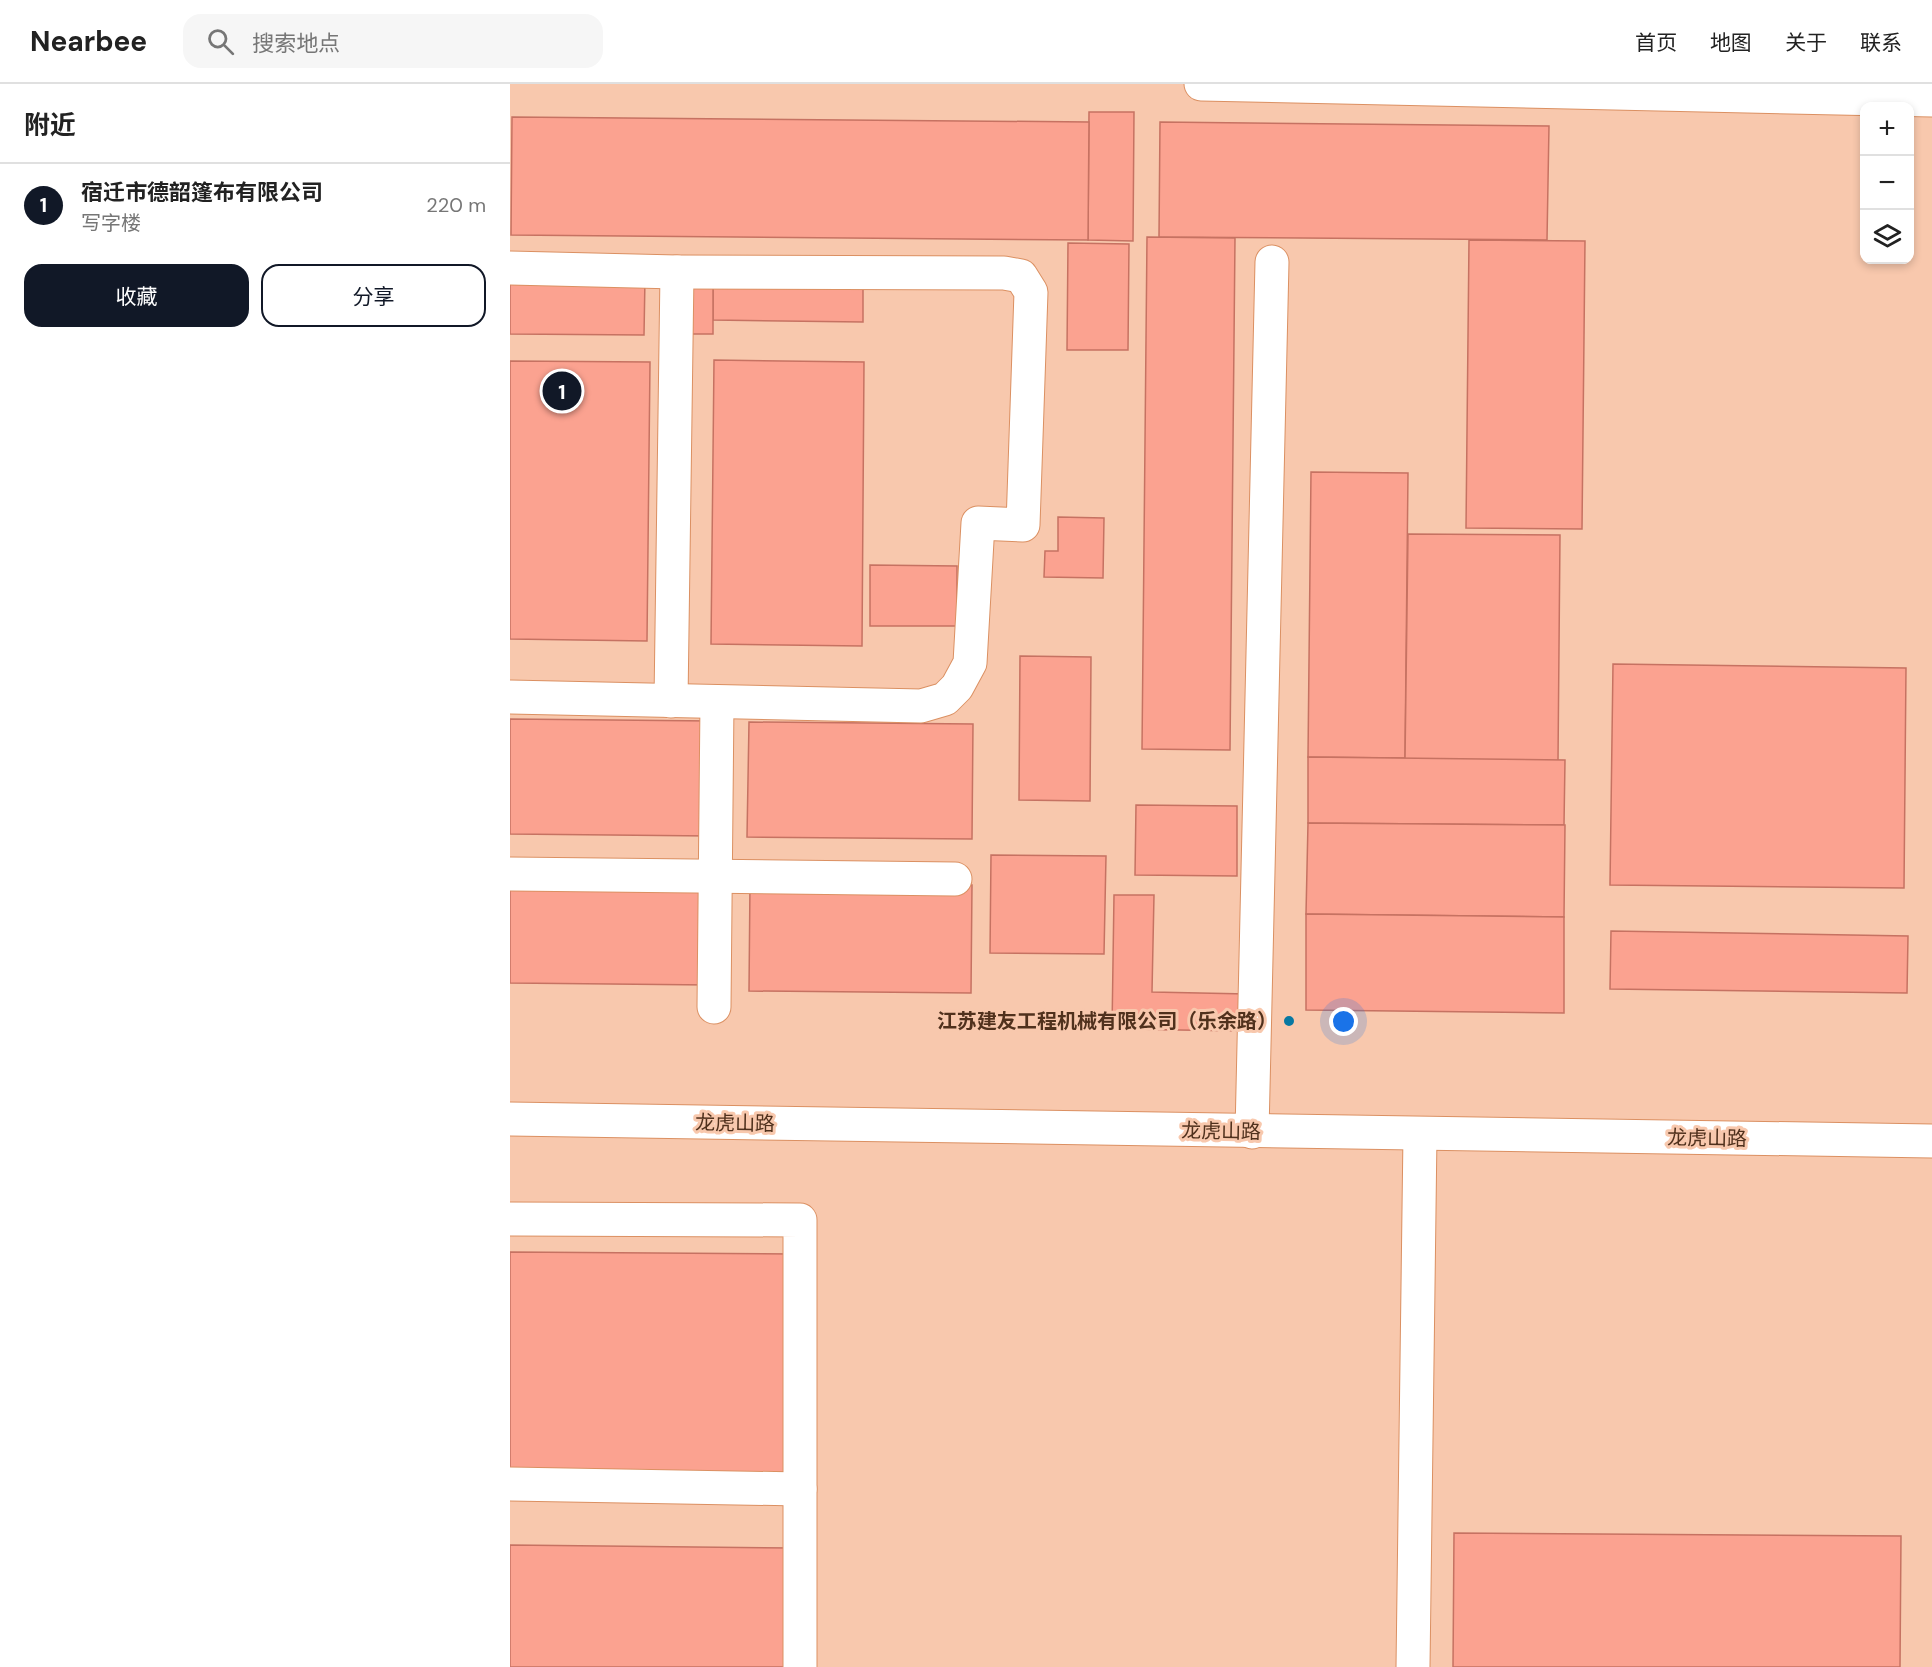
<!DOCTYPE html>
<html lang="zh">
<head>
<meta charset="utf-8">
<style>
	:root { --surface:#fff; --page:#f6f6f6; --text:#222; --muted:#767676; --line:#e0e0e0; --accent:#111827 }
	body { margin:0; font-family:"DM Sans","Noto Sans SC",sans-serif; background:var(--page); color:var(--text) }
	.controls { position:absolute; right:18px; top:18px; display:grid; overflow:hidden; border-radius:12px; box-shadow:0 3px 9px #0003 }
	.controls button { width:54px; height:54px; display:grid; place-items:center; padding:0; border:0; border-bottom:2px solid var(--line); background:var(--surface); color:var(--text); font:30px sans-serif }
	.you { position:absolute; left:834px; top:938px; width:21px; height:21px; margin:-15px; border:4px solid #fff; border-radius:50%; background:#1a73e8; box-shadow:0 0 0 9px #1a73e833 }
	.badge { display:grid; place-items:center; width:39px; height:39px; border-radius:50%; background:var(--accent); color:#fff; font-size:20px; font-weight:700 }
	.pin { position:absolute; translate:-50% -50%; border:3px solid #fff; box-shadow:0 2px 6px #0006 }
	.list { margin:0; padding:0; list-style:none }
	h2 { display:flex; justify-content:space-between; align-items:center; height:78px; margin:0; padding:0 24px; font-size:26px }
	h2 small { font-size:20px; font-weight:400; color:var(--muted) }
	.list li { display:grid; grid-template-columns:39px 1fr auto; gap:18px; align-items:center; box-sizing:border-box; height:84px; padding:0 24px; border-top:2px solid var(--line) }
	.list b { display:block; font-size:22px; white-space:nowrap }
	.list p { margin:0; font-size:20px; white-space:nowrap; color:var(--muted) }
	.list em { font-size:20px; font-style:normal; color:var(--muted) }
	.actions { display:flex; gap:12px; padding:18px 24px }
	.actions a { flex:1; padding:14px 0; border:2px solid var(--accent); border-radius:18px; text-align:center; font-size:21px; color:var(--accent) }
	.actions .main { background:var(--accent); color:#fff }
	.icon { flex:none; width:33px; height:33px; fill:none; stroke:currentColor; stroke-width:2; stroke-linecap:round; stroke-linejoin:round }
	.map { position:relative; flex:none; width:1422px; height:1583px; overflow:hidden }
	header { display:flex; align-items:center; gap:36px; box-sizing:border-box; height:84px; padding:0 30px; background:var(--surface); border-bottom:2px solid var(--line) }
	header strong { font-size:28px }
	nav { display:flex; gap:33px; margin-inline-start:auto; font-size:21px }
	.search { width:420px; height:54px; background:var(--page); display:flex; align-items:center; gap:15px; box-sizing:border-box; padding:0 21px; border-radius:18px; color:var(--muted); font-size:22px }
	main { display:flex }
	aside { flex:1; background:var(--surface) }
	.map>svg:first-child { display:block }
	.building { fill:#fba290; stroke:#c67262; stroke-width:1.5 }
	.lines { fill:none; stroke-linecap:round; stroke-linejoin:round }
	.minor-casing { stroke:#db9062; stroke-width:35 }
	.minor { stroke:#fff; stroke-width:33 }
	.poi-dot { fill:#0878a2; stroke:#f8c8ad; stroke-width:2 }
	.labels { text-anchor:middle; stroke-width:6; stroke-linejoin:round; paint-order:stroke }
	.poi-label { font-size:20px; font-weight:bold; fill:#50311d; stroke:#f8c8ad; text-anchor:end }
	.street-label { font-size:20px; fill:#50311d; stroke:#f8c8ad }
</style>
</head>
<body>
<header>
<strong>Nearbee</strong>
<div class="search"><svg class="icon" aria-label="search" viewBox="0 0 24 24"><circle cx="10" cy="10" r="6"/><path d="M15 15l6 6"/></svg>搜索地点</div>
<nav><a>首页</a><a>地图</a><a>关于</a><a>联系</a></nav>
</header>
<main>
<aside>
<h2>附近<small></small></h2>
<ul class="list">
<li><span class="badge">1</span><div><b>宿迁市德韶篷布有限公司</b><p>写字楼</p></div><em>220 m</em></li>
</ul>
<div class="actions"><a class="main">收藏</a><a>分享</a></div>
</aside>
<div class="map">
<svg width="1422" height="1583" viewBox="0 0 1422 1583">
	<rect width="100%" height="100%" fill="#f8c8ad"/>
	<!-- building -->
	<g class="building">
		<path d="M579,28H624L623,157L578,156Z"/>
		<path d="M2,33L579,38L578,156L1,151Z"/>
		<path d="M650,38L1039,42L1037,156L649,153Z"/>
		<path d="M637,153L725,154L720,666L632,665Z"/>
		<path d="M959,156L1075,157L1072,445L956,444Z"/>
		<path d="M558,159L619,160L618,266H557Z"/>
		<path d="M0,193L135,194L134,251L0,250Z"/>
		<path d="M203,197L353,198V238L203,236Z"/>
		<rect x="172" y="200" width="31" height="50"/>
		<path d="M204,276L354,278L352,562L201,560Z"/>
		<path d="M0,277L140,278L137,557L0,555Z"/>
		<path d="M801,388L898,389L895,674L798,673Z"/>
		<path d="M548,433L594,434L593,494L534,493L535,467H548Z"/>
		<path d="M898,450L1050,451L1048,677L895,676Z"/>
		<path d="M360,481L447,482V542H360Z"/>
		<path d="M510,572L581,573L580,717L509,716Z"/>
		<path d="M1103,580L1396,584L1394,804L1100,801Z"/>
		<path d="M0,635L202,637L200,752L0,750Z"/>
		<path d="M239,638L463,640L462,755L237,753Z"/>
		<path d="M798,673L1055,676L1054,741L798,739Z"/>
		<path d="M626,721L727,722V792L625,791Z"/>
		<path d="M798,739L1055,741L1054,833L796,830Z"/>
		<path d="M481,771L596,772L594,870L480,869Z"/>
		<path d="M0,795L201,797L200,901L0,899Z"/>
		<path d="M240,799L462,801L461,909L239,907Z"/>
		<path d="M604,811H644L642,908L737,910L736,947L602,945Z"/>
		<path d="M796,830L1054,833V929L796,926Z"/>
		<path d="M1101,847L1398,852L1397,909L1100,905Z"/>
		<path d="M0,1168L283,1170L281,1391L0,1388Z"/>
		<path d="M944,1449L1391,1452L1390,1583H943Z"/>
		<path d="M0,1461L283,1464L281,1583H0Z"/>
	</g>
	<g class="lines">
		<defs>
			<g id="minor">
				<path d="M691,0L1422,16"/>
				<path d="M0,184L167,188L494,189L511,192L521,208L513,441L468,439L460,579L447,603L435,615L411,622L0,613"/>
				<path d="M161,617L167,188"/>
				<path d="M0,790L445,795"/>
				<path d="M204,923L207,618"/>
				<path d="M0,1035L1422,1057"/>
				<path d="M742,1048L762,178"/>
				<path d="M0,1135L290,1136V1583"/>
				<path d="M0,1400L290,1405"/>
				<path d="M903,1583L910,1050"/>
			</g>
		</defs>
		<!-- minor casing -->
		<use href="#minor" class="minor-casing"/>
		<!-- minor -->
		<use href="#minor" class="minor"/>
	</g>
	<!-- markers -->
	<circle class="poi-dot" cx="779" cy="937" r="6"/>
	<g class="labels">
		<!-- poi labels -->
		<g class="poi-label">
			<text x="767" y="944">江苏建友工程机械有限公司（乐余路）</text>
		</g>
		<!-- street labels -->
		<g class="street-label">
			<text transform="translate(225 1039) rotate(1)" y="7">龙虎山路</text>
			<text transform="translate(711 1047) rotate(1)" y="7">龙虎山路</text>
			<text transform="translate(1197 1054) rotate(1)" y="7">龙虎山路</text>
		</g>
	</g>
</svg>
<div class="controls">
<button>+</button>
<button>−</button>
<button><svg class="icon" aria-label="layers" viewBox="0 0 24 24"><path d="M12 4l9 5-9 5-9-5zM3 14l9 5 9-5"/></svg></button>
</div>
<div class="you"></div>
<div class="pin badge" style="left:52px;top:307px">1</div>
</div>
</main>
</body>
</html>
